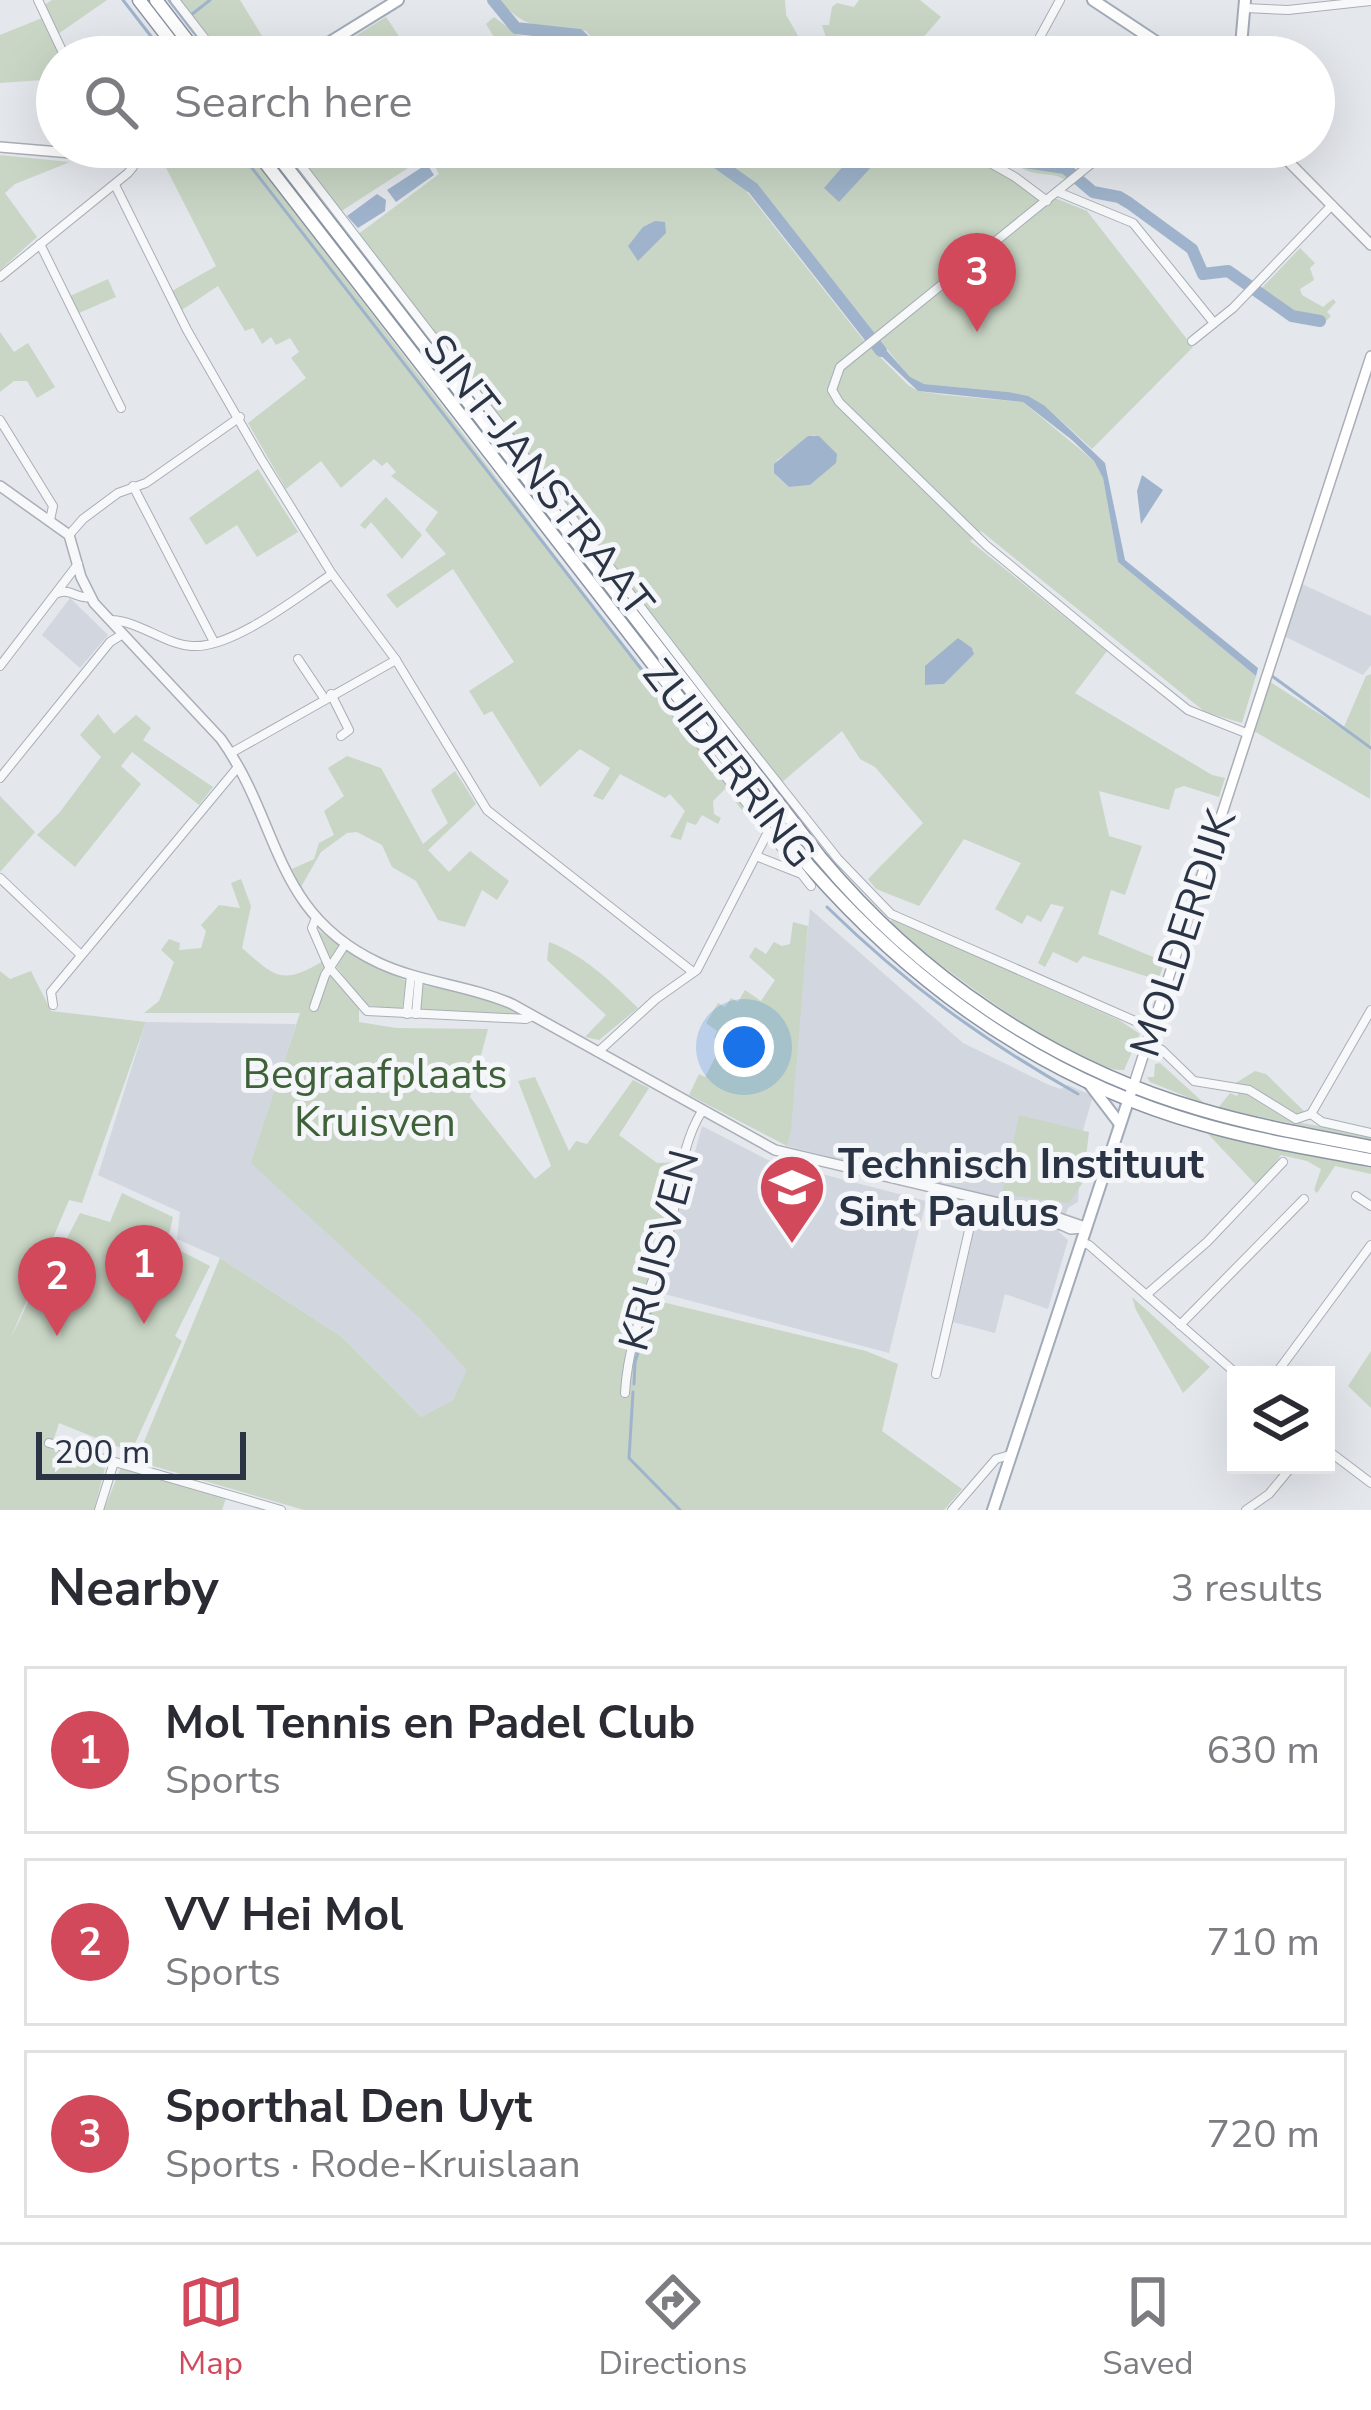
<!DOCTYPE html>
<html lang="en">
<head>
<meta charset="utf-8">
<style>
	:root { --surface:#fff; --page:#f7f7f7; --text:#2b2b33; --muted:#7c7c81; --line:#e1e1e2; --accent:#d1495b }
	body { margin:0; font-family:"Nunito Sans",sans-serif; background:var(--page); color:var(--text) }
	.controls { position:absolute; right:36px; bottom:36px; display:grid; overflow:hidden; border-radius:0px; box-shadow:0 12px 48px #0002 }
	.controls button { width:108px; height:108px; display:grid; place-items:center; padding:0; border:0; border-bottom:3px solid var(--line); background:var(--surface); color:var(--text); font:60px sans-serif }
	.scale { position:absolute; left:36px; bottom:30px; width:210px; box-sizing:border-box; padding-left:12px; border:6px solid #2b3445; border-top:0; font-size:33px; line-height:42px; white-space:nowrap; color:#2b3445; -webkit-text-stroke:9px #f4f6f9; paint-order:stroke }
	.you { position:absolute; left:744px; top:1047px; width:42px; height:42px; margin:-30px; border:9px solid #fff; border-radius:50%; background:#1a73e8; box-shadow:0 0 0 18px #1a73e833 }
	.badge { display:grid; place-items:center; width:78px; height:78px; border-radius:50%; background:var(--accent); color:#fff; font-size:39px; font-weight:700 }
	.pin { position:absolute; translate:-50% -99px; filter:drop-shadow(0 3px 6px #0008) }
	.pin::after { content:''; position:absolute; top:63px; width:42px; height:36px; background:inherit; clip-path:polygon(0 0,100% 0,50% 100%) }
	.list { margin:0; padding:0; list-style:none }
	h2 { display:flex; justify-content:space-between; align-items:center; height:156px; margin:0; padding:0 48px; font-size:51px }
	h2 small { font-size:39px; font-weight:400; color:var(--muted) }
	.list li { display:grid; grid-template-columns:78px 1fr auto; gap:36px; align-items:center; box-sizing:border-box; height:168px; margin:0 24px 24px; padding:0 24px; border:3px solid var(--line); border-radius:0px }
	.list b { display:block; font-size:45px; white-space:nowrap }
	.list p { margin:0; font-size:39px; white-space:nowrap; color:var(--muted) }
	.list em { font-size:39px; font-style:normal; color:var(--muted) }
	.icon { flex:none; width:66px; height:66px; fill:none; stroke:currentColor; stroke-width:2; stroke-linecap:round; stroke-linejoin:round }
	.map { position:relative; flex:none; width:1371px; height:1510px; overflow:hidden }
	.search { position:absolute; background:var(--surface); box-shadow:0 12px 48px #0002; left:36px; right:36px; top:36px; height:132px; display:flex; align-items:center; gap:30px; box-sizing:border-box; padding:0 42px; border-radius:66px; color:var(--muted); font-size:45px }
	.sheet { height:732px; background:var(--surface) }
	nav { display:flex; justify-content:space-around; align-items:center; box-sizing:border-box; height:168px; border-top:3px solid var(--line); background:var(--surface); font-size:33px; color:var(--muted) }
	nav a { display:grid; justify-items:center; gap:6px }
	nav .on { color:var(--accent) }
	.map>svg:first-child { display:block }
	.built { fill:#d2d6de }
	.green { fill:#c9d6c5; fill-rule:evenodd }
	.water { fill:#9fb4cc }
	.lines { fill:none; stroke-linecap:round; stroke-linejoin:round }
	.stream { stroke:#9fb4cc; stroke-width:3 }
	.river { stroke:#9fb4cc; stroke-width:12 }
	.minor-casing { stroke:#a9aeb7; stroke-width:10 }
	.tertiary-casing { stroke:#a9aeb7; stroke-width:12 }
	.secondary-casing { stroke:#a9aeb7; stroke-width:12 }
	.primary-casing { stroke:#a3abb8; stroke-width:14 }
	.trunk-casing { stroke:#8b94a3; stroke-width:15 }
	.minor { stroke:#f7f8fa; stroke-width:8 }
	.tertiary { stroke:#f7f8fa; stroke-width:9 }
	.secondary { stroke:#fff; stroke-width:9 }
	.primary { stroke:#fff; stroke-width:10 }
	.trunk { stroke:#fff; stroke-width:12 }
	.labels { text-anchor:middle; stroke-width:10; stroke-linejoin:round; paint-order:stroke }
	.street-label { font-size:42px; fill:#2b3445; stroke:#f4f6f9 }
	.park-label { font-size:42px; fill:#3f6138; stroke:#f4f6f9 }
	.poi-label { font-size:42px; font-weight:bold; fill:#2b3445; stroke:#f4f6f9; text-anchor:start }
</style>
</head>
<body>
<div class="map">
<svg width="1371" height="1510" viewBox="0 0 1371 1510">
	<rect width="100%" height="100%" fill="#e4e7ec"/>
	<!-- built -->
	<g class="built">
		<path d="M1302,584L1371,616V665L1363,675L1284,636Z"/>
		<path d="M70,598L108,635L80,668L42,635Z"/>
		<path d="M810,909L963,1043L1049,1085L1061,1089L1068,1085L1093,1096L1083,1130L1078,1202L1068,1208L1059,1232L1068,1240L1048,1309L1005,1294L995,1333L953,1322L982,1195L787,1146Z"/>
		<path d="M146,1022L296,1024L252,1163L420,1319L468,1370L453,1400L421,1417L342,1337L220,1258L177,1239L180,1212L98,1175Z"/>
		<path d="M702,1126L768,1160L926,1201L889,1353L657,1292Z"/>
	</g>
	<!-- green -->
	<g class="green">
		<path d="M52,0H107L58,34L43,6Z"/>
		<path d="M180,0H240L275,57H226Z"/>
		<path d="M500,0H785L786,15L804,46L821,51L826,38L822,25H829L832,7L837,3L854,7L859,0H920L941,17L906,57H609L586,31C548,27 525,32 500,0Z"/>
		<path d="M386,17L413,57H322Z"/>
		<path d="M494,17L518,35L586,44L595,57C576,57 559,50 541,53L531,46L521,57H446L441,49L456,40L465,50L478,44L483,48L497,42L486,24Z"/>
		<path d="M42,18L60,57H57V79L0,83V35Z"/>
		<path d="M174,147H244C413,366 579,587 745,808L742,810L725,789L713,801L714,814L721,818L718,824L702,815L696,825L687,822L681,840L670,837L685,811L670,794L665,798L620,774L603,800L593,796L610,768L580,749L540,787L492,711L484,715L469,691L514,662L453,569L397,608L386,595L446,554L425,530L438,512L391,476L396,472L387,462L382,466L374,459L341,488L321,461L286,489L248,423L306,378L291,358L299,352L290,338L276,345L271,337L262,344L253,328L245,331L218,286L182,310L172,291L216,266L159,154Z"/>
		<path d="M290,147H688L750,188L747,192L865,342L908,385L918,391L945,395L1023,402L1094,461L1103,478L1118,562L1256,676L1242,723L1205,712L981,531L970,541L1107,651L1075,693L1212,775L1225,778L1219,797L1184,786L1175,789L1169,810L1099,791L1109,836L1142,846L1125,895L1111,890L1098,934L1165,962L1158,980L1083,956L1077,963L1053,952L1045,967L1038,963L1064,907L1051,904L1041,922L1027,915L1022,924L995,909L1021,863L964,839L919,906L876,889L868,879L923,823L875,767L860,759L842,731L781,783L357,235L439,174L428,155L340,212ZM814,435L836,462L810,485L789,487L774,473L777,460ZM958,638L974,651L944,684L925,685Z"/>
		<path d="M704,147H959L1042,199H1057L1087,211L1193,347L1092,449L1045,406L1008,392L924,384L910,378L755,182Z"/>
		<path d="M997,147H1014L1025,162L1065,168L1073,175L1067,181C1055,172 1042,176 1028,171C1013,166 1011,152 997,147Z"/>
		<path d="M0,155L70,162L15,184L5,193L37,237L0,270Z"/>
		<path d="M1300,248L1315,263L1310,268L1314,280L1300,289L1302,295L1323,307L1333,299L1336,302L1327,312L1331,316L1326,321L1294,315L1259,291Z"/>
		<path d="M108,279L116,297L79,313L70,296Z"/>
		<path d="M0,332L14,352L28,343L55,387L37,398L27,381H14L0,392Z"/>
		<path d="M258,469L298,532L257,557L237,525L206,545L189,518Z"/>
		<path d="M386,497L422,535L402,559L371,522L365,529L360,525Z"/>
		<path d="M1371,674L1370,799L1254,731L1269,681L1343,729L1366,676Z"/>
		<path d="M98,714L114,734L136,715L151,728L143,740L213,787L199,805L132,752L121,766L141,784L75,867L37,835L60,812L101,757L80,735Z"/>
		<path d="M347,756L381,768L423,844L448,823L431,790L455,771L476,804L428,850L449,872L470,851L509,881L497,900L482,890L465,927L438,920L416,881L392,867L382,845L357,832L347,833L321,852L301,887L292,869L314,859L319,843L334,835L324,811L344,796L328,768Z"/>
		<path d="M0,796L35,832L0,872Z"/>
		<path d="M241,879L251,906L242,948C275,977 282,986 323,961L359,1009V1022L396,1028L488,1029L470,1097L535,1179L551,1166L518,1081L535,1077L569,1151L576,1141L587,1144L633,1080L649,1088L619,1135L657,1163L676,1162L665,1230L653,1256L647,1283L654,1300L866,1351L898,1364L882,1431L962,1489L944,1510H304L136,1461L220,1258L342,1337L421,1417L453,1400L467,1370L420,1319L251,1163L300,1013H144L159,1001L174,962L161,950L169,939L180,943L179,950L201,948L206,931L201,925L219,905L240,908L231,883Z"/>
		<path d="M893,919L1119,1020L1140,1034L1124,1070C1078,1074 929,956 888,924Z"/>
		<path d="M793,922L808,926L791,1129L787,1146L689,1095L699,1074L705,1077L723,1042L714,1037L717,1031L706,1023L718,1003L725,1007L731,998L738,1002L745,990L761,1001L775,980L749,957L755,947L766,954L774,942L782,946L790,944Z"/>
		<path d="M318,930L345,950L406,981L402,1010L365,1005L330,958Z"/>
		<path d="M549,942C584,955 611,982 638,1008L599,1040L585,1037L606,1015L547,960Z"/>
		<path d="M0,971L10,979L31,971L51,1011L146,1022L82,1203L69,1200L10,1340L41,1275L78,1293L84,1281L52,1267L80,1213L110,1222L122,1193L173,1217L167,1244L210,1266L175,1336L182,1341L131,1452L59,1423L51,1448L106,1464L94,1510H0Z"/>
		<path d="M422,985L473,995L519,1013L516,1016L420,1011Z"/>
		<path d="M1160,1063L1205,1104L1150,1082L1147,1077H1154L1155,1064Z"/>
		<path d="M1255,1071L1266,1074L1306,1113L1294,1115L1261,1093L1234,1084Z"/>
		<path d="M1240,1090L1296,1122L1371,1135V1140L1218,1108L1230,1093L1237,1096Z"/>
		<path d="M1019,1115L1089,1132L1083,1182L1069,1203L1002,1194Z"/>
		<path d="M1208,1134L1371,1168V1174L1335,1166L1317,1193L1314,1190L1321,1169L1307,1161L1281,1155L1258,1187Z"/>
		<path d="M1132,1297L1210,1367L1183,1393L1136,1310Z"/>
		<path d="M1371,1351V1408L1348,1386Z"/>
		<path d="M121,1467L226,1498L222,1510H104Z"/>
	</g>
	<!-- water -->
	<g class="water">
		<path d="M859,148L875,163L839,202L824,188Z"/>
		<path d="M427,164L434,175L396,202L387,190Z"/>
		<path d="M377,194L386,200L385,211L358,228L347,216Z"/>
		<path d="M655,221L665,222L666,233L638,261L628,246L643,227Z"/>
		<path d="M880,343L910,377L924,384L1008,392L1028,396L1045,406L1105,463L1125,560L1258,668L1256,676L1118,562L1103,478L1094,461L1072,440L1023,402L918,391L874,349Z"/>
		<path d="M808,436H819L837,454L836,463L810,485L789,487L774,473V464Z"/>
		<path d="M1142,475L1163,490L1141,524L1137,491Z"/>
		<path d="M958,638L972,648L974,654L944,684L925,685V666Z"/>
	</g>
	<g class="lines">
		<!-- stream -->
		<g class="stream">
			<path d="M123,0L167,57"/>
			<path d="M169,0L213,57"/>
			<path d="M191,15L210,0"/>
			<path d="M238,150L663,697"/>
			<path d="M1272,676L1371,748"/>
			<path d="M827,907C907,985 981,1039 1078,1094"/>
			<path d="M634,1384L635,1362L654,1301"/>
			<path d="M633,1392L629,1458L680,1510"/>
		</g>
		<!-- river -->
		<g class="river">
			<path d="M493,0L516,28L579,35L602,57"/>
			<path d="M695,147L753,188L881,351"/>
			<path d="M1014,147L1025,162L1065,168L1093,192L1119,197L1129,203L1192,249L1203,274L1228,271L1292,316L1320,321"/>
		</g>
		<defs>
			<g id="minor">
				<path d="M38,0L65,57"/>
				<path d="M175,0L219,57"/>
				<path d="M1245,8L1288,10L1371,1"/>
				<path d="M1029,57L1060,0"/>
				<path d="M287,147L716,705L838,859L891,914L1151,1028"/>
				<path d="M962,147L1015,177L1047,201"/>
				<path d="M1112,147L840,367L832,390L839,402L987,546L1118,654L1188,710L1246,733"/>
				<path d="M115,185L187,330L260,457L332,574L396,660L487,810L693,972"/>
				<path d="M1058,192L1133,223L1214,323"/>
				<path d="M40,244L121,408"/>
				<path d="M0,277L128,173L133,167L131,153"/>
				<path d="M1192,341L1233,308L1332,205"/>
				<path d="M0,420L53,506L50,520"/>
				<path d="M133,486L214,642"/>
				<path d="M69,535L83,519L118,493L146,483L240,417"/>
				<path d="M58,593C71,588 78,600 90,597"/>
				<path d="M112,620C141,622 164,644 192,646C232,649 299,596 332,574"/>
				<path d="M298,659L324,698"/>
				<path d="M0,666L78,564"/>
				<path d="M331,694L349,730L341,736"/>
				<path d="M676,713L811,886"/>
				<path d="M231,753L396,660"/>
				<path d="M0,778L110,642L123,634"/>
				<path d="M756,856L799,873"/>
				<path d="M0,878L81,955"/>
				<path d="M316,918L312,928L329,967L367,1011L526,1019L533,1016"/>
				<path d="M53,1005L51,992L238,767"/>
				<path d="M314,1007L325,975L346,943"/>
				<path d="M407,1014L411,975"/>
				<path d="M416,1014L419,978"/>
				<path d="M1146,1042L1162,1050L1194,1081L1249,1090L1296,1119L1311,1114L1322,1122L1371,1133"/>
				<path d="M598,1052L656,999L697,970L768,832"/>
				<path d="M1311,1114L1371,1010"/>
				<path d="M1356,1196L1371,1206"/>
				<path d="M1081,1242L1089,1245L1238,1375"/>
				<path d="M1146,1295L1207,1242L1283,1162"/>
				<path d="M1180,1325L1304,1199"/>
				<path d="M936,1374L976,1200"/>
				<path d="M1275,1375L1371,1245"/>
				<path d="M625,1393C628,1338 651,1289 667,1238C681,1194 677,1152 702,1111"/>
				<path d="M49,1443L281,1510"/>
				<path d="M1326,1449L1371,1483"/>
				<path d="M99,1510L114,1462"/>
				<path d="M952,1510L996,1459L1010,1455"/>
				<path d="M1246,1510L1269,1494L1293,1465"/>
			</g>
			<g id="tertiary">
				<path d="M1274,147L1371,245"/>
				<path d="M0,486L69,535L81,577L94,603L221,739C281,823 272,913 379,963C422,983 469,985 512,1004L775,1150L1053,1216L1085,1227"/>
				<path d="M1048,1219L1071,1229L1083,1228"/>
			</g>
			<g id="secondary">
				<path d="M0,147L107,156L155,147"/>
				<path d="M1133,1087L1371,356"/>
			</g>
			<g id="primary">
				<path d="M1093,0L1179,57"/>
				<path d="M306,57L398,0"/>
				<path d="M1240,57L1245,0"/>
				<path d="M1088,1082L1120,1124"/>
				<path d="M993,1510L1131,1092"/>
			</g>
			<g id="trunk">
				<path d="M139,0L183,57"/>
				<path d="M156,0L200,57"/>
				<path d="M253,147L809,866C915,987 1045,1080 1201,1124C1256,1140 1314,1149 1371,1160"/>
				<path d="M271,147L820,857C919,976 1051,1066 1199,1109C1256,1126 1314,1136 1371,1147"/>
			</g>
		</defs>
		<!-- minor casing -->
		<use href="#minor" class="minor-casing"/>
		<!-- tertiary casing -->
		<use href="#tertiary" class="tertiary-casing"/>
		<!-- secondary casing -->
		<use href="#secondary" class="secondary-casing"/>
		<!-- primary casing -->
		<use href="#primary" class="primary-casing"/>
		<!-- trunk casing -->
		<use href="#trunk" class="trunk-casing"/>
		<!-- minor -->
		<use href="#minor" class="minor"/>
		<!-- tertiary -->
		<use href="#tertiary" class="tertiary"/>
		<!-- secondary -->
		<use href="#secondary" class="secondary"/>
		<!-- primary -->
		<use href="#primary" class="primary"/>
		<!-- trunk -->
		<use href="#trunk" class="trunk"/>
	</g>
	<!-- icons -->
	<defs>
		<symbol id="school-pin" viewBox="-11 -11 22 30"><path d="M0 17L-7.5 6A9.5 9.5 0 1 1 7.5 6Z" fill="#d1495b" stroke="#f4f6f9"/><path d="M0-5L7-2L0 1L-7-2ZM-4 1L0 2.5L4 1V4Q0 6-4 4Z" fill="#fff"/></symbol>
	</defs>
	<g fill-rule="evenodd">
		<use href="#school-pin" x="754" y="1149" width="76" height="104"/>
	</g>
	<g class="labels">
		<!-- street labels -->
		<g class="street-label">
			<text transform="translate(539 475) rotate(52)" y="15">SINT-JANSTRAAT</text>
			<text transform="translate(730 763) rotate(52)" y="15">ZUIDERRING</text>
			<text transform="translate(1182 933) rotate(-72)" y="15">MOLDERDIJK</text>
			<text transform="translate(658 1250) rotate(-75)" y="15">KRUISVEN</text>
		</g>
		<!-- park labels -->
		<g class="park-label">
			<text x="375" y="1088">Begraafplaats<tspan x="375" dy="48">Kruisven</tspan></text>
		</g>
		<!-- poi labels -->
		<g class="poi-label">
			<text x="838" y="1178">Technisch Instituut<tspan x="838" dy="48">Sint Paulus</tspan></text>
		</g>
	</g>
</svg>
<div class="controls">
<button><svg class="icon" aria-label="layers" viewBox="0 0 24 24"><path d="M12 4l9 5-9 5-9-5zM3 14l9 5 9-5"/></svg></button>
</div>
<div class="scale">200 m</div>
<div class="you"></div>
<div class="pin badge" style="left:144px;top:1324px">1</div>
<div class="pin badge" style="left:57px;top:1336px">2</div>
<div class="pin badge" style="left:977px;top:332px">3</div>
<div class="search"><svg class="icon" aria-label="search" viewBox="0 0 24 24"><circle cx="10" cy="10" r="6"/><path d="M15 15l6 6"/></svg>Search here</div>
</div>
<section class="sheet">
<h2>Nearby<small>3 results</small></h2>
<ul class="list">
<li><span class="badge">1</span><div><b>Mol Tennis en Padel Club</b><p>Sports</p></div><em>630 m</em></li>
<li><span class="badge">2</span><div><b>VV Hei Mol</b><p>Sports</p></div><em>710 m</em></li>
<li><span class="badge">3</span><div><b>Sporthal Den Uyt</b><p>Sports · Rode-Kruislaan</p></div><em>720 m</em></li>
</ul>
</section>
<nav>
<a class="on"><svg class="icon" aria-label="map" viewBox="0 0 24 24"><path d="M3 6l6-2 6 2 6-2v14l-6 2-6-2-6 2zM9 4v14M15 6v14"/></svg>Map</a>
<a><svg class="icon" aria-label="directions" viewBox="0 0 24 24"><path d="M12 3l9 9-9 9-9-9zM9 14v-3h6M13 9l2 2-2 2"/></svg>Directions</a>
<a><svg class="icon" aria-label="saved" viewBox="0 0 24 24"><path d="M7 4h10v16l-5-4-5 4z"/></svg>Saved</a>
</nav>
</body>
</html>
